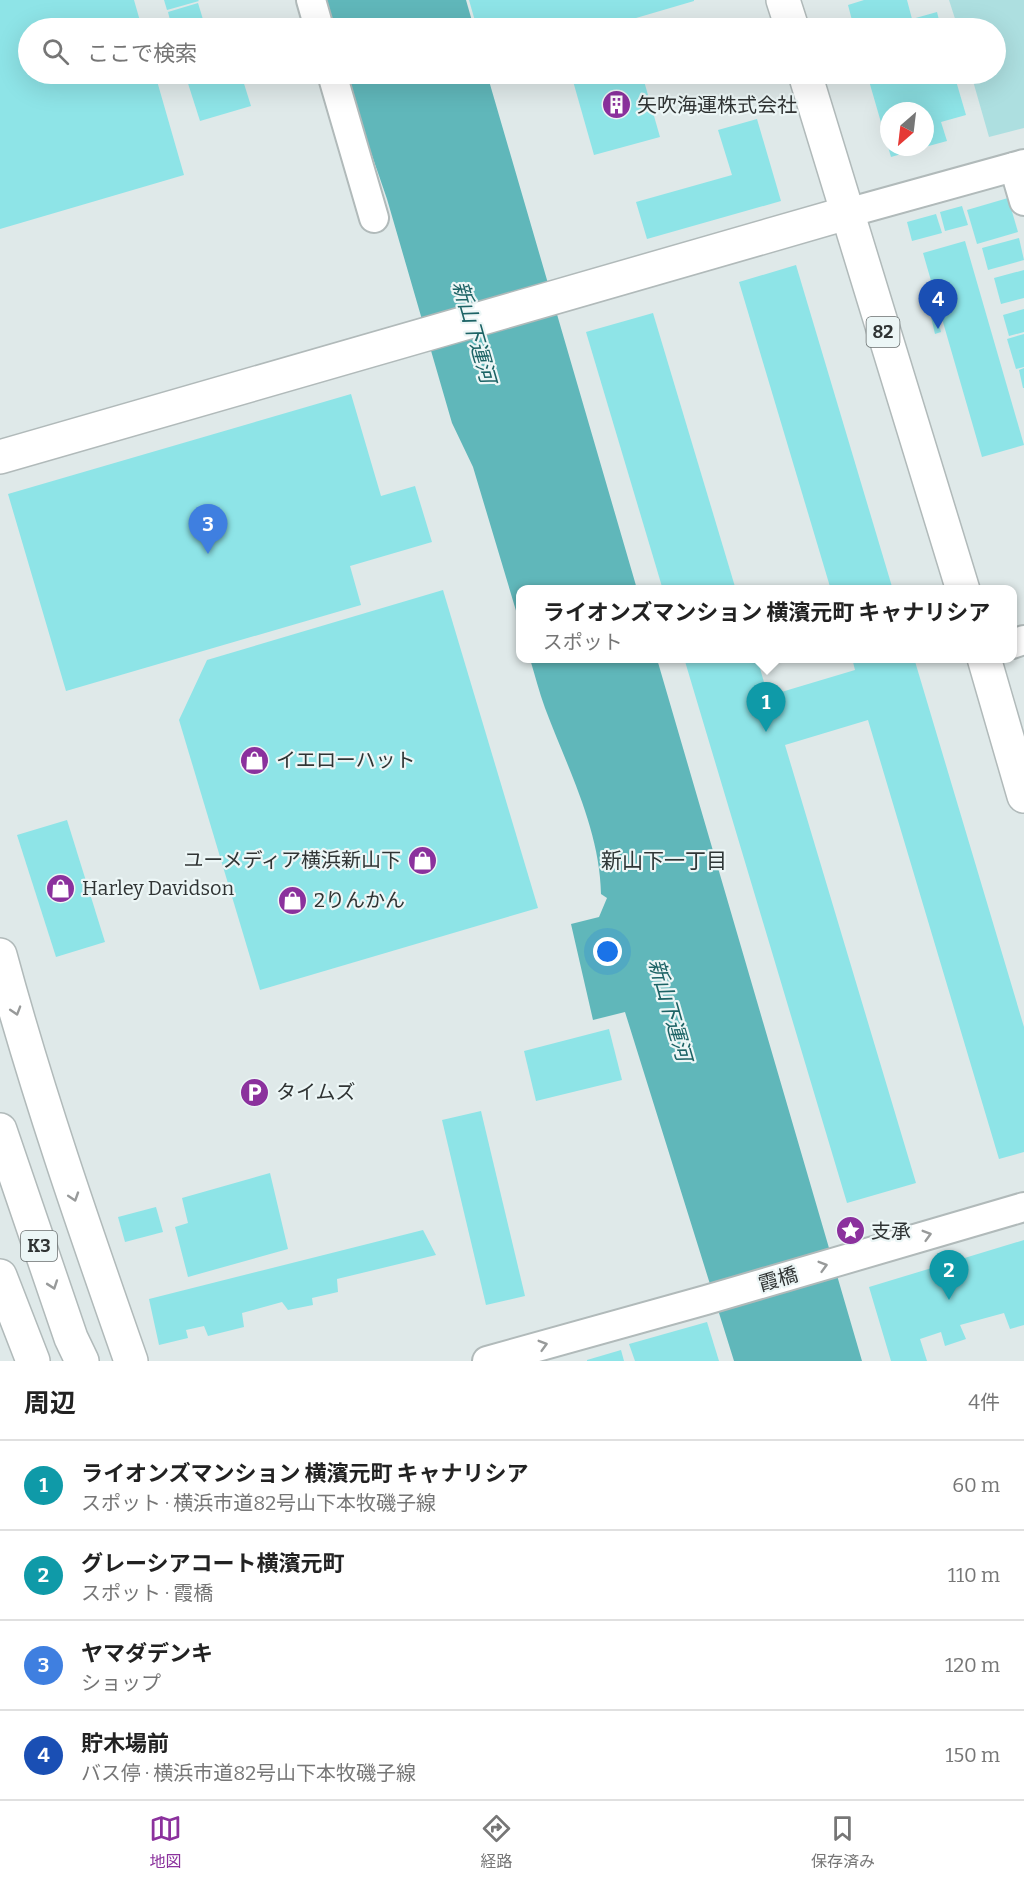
<!DOCTYPE html>
<html lang="ja">
<head>
<meta charset="utf-8">
<style>
	:root { --surface:#fff; --page:#f6f6f6; --text:#222; --muted:#767676; --line:#e0e0e0; --accent:#8b319d }
	body { margin:0; font-family:Bitter,"Noto Sans JP",serif; background:var(--page); color:var(--text) }
	.compass { position:absolute; left:880px; top:102px; width:54px; height:54px; border-radius:50%; background:var(--surface); box-shadow:0 6px 24px #0002; rotate:208deg }
	.you { position:absolute; left:608px; top:952px; width:21px; height:21px; margin:-15px; border:4px solid #fff; border-radius:50%; background:#1a73e8; box-shadow:0 0 0 9px #1a73e833 }
	.badge { display:grid; place-items:center; width:39px; height:39px; border-radius:50%; background:var(--accent); color:#fff; font-size:20px; font-weight:700 }
	.pin { position:absolute; translate:-50% -50px; filter:drop-shadow(0 2px 3px #0008) }
	.pin::after { content:''; position:absolute; top:32px; width:21px; height:18px; background:inherit; clip-path:polygon(0 0,100% 0,50% 100%) }
	.popup { position:absolute; left:516px; top:585px; width:501px; height:78px; box-sizing:border-box; display:grid; place-content:center; border-radius:12px; background:var(--surface); filter:drop-shadow(0 2px 4px #0005); font-size:20px; white-space:nowrap; color:var(--muted) }
	.popup b { font-size:22px; color:var(--text) }
	.popup::after { content:''; position:absolute; left:50%; top:100%; margin-left:-12px; border:12px solid transparent; border-top-color:var(--surface) }
	.list { margin:0; padding:0; list-style:none }
	h2 { display:flex; justify-content:space-between; align-items:center; height:78px; margin:0; padding:0 24px; font-size:26px }
	h2 small { font-size:20px; font-weight:400; color:var(--muted) }
	.list li { display:grid; grid-template-columns:39px 1fr auto; gap:18px; align-items:center; box-sizing:border-box; height:90px; padding:0 24px; border-top:2px solid var(--line) }
	.list b { display:block; font-size:22px; white-space:nowrap }
	.list p { margin:0; font-size:20px; white-space:nowrap; color:var(--muted) }
	.list em { font-size:20px; font-style:normal; color:var(--muted) }
	.icon { flex:none; width:33px; height:33px; fill:none; stroke:currentColor; stroke-width:2; stroke-linecap:round; stroke-linejoin:round }
	.map { position:relative; flex:none; width:1024px; height:1361px; overflow:hidden }
	.search { position:absolute; background:var(--surface); box-shadow:0 6px 24px #0002; left:18px; right:18px; top:18px; height:66px; display:flex; align-items:center; gap:15px; box-sizing:border-box; padding:0 21px; border-radius:33px; color:var(--muted); font-size:22px }
	.sheet { height:438px; background:var(--surface) }
	nav { display:flex; justify-content:space-around; align-items:center; box-sizing:border-box; height:84px; border-top:2px solid var(--line); background:var(--surface); font-size:16px; color:var(--muted) }
	nav a { display:grid; justify-items:center; gap:3px }
	nav .on { color:var(--accent) }
	.map>svg:first-child { display:block }
	.green { fill:#addfe0 }
	.water { fill:#60b7ba }
	.building { fill:#8ee4e7 }
	.lines { fill:none; stroke-linecap:round; stroke-linejoin:round }
	.street-casing { stroke:#b1baba; stroke-width:32 }
	.secondary-casing { stroke:#b1baba; stroke-width:36 }
	.primary-casing { stroke:#b1baba; stroke-width:36 }
	.highway-casing { stroke:#b1baba; stroke-width:36 }
	.street { stroke:#fff; stroke-width:28 }
	.secondary { stroke:#fff; stroke-width:33 }
	.primary { stroke:#fff; stroke-width:33 }
	.highway { stroke:#fff; stroke-width:33 }
	.oneway { stroke:#989a9a }
	.labels { text-anchor:middle; stroke-width:4.5; stroke-linejoin:round; paint-order:stroke }
	.shield { fill:#ecf6f6; stroke:#686e6e; stroke-width:1.5 }
	.shield-label { font-size:18px; font-weight:bold; fill:#303434 }
	.poi-label { font-size:20px; fill:#303434; stroke:#ecf6f6; text-anchor:start }
	.street-label { font-size:20px; fill:#303434; stroke:#ecf6f6 }
	.water-label { font-size:21px; font-style:italic; fill:#1c6365; stroke:#ecf6f6 }
	.neighbourhood-label { font-size:21px; fill:#2e3636; stroke:#ecf6f6 }
</style>
</head>
<body>
<div class="map">
<svg width="1024" height="1361" viewBox="0 0 1024 1361">
	<rect width="100%" height="100%" fill="#dfe9e9"/>
	<!-- green -->
	<path class="green" d="M949,0H1024V128L989,137L971,74H996V28H958Z"/>
	<!-- water -->
	<g class="water">
		<path d="M323,0H466L474,28H331Z"/>
		<path d="M344,74H487L637,589L520,590V624L473,467L452,423L387,199Z"/>
		<path d="M530,659H657L862,1361H734L625,1012L593,1020L571,924L599,917L607,898L601,894C600,829 567,767 545,708C539,692 535,675 530,659Z"/>
	</g>
	<!-- building -->
	<g class="building">
		<path d="M0,0H134L142,28H28V74H155L184,175L0,229Z"/>
		<path d="M164,0H198L199,1L167,10Z"/>
		<path d="M469,0H694V1L602,28H477Z"/>
		<path d="M864,0H907L912,19L937,12L941,28H854L848,5Z"/>
		<path d="M198,3L205,26L195,28H172L168,12Z"/>
		<path d="M185,74H241L251,106L200,121Z"/>
		<path d="M571,74H642L660,137L594,155Z"/>
		<path d="M867,74H954L966,115L941,122L947,141L925,147V111H889V147L922,148L891,157Z"/>
		<path d="M757,119L781,201L647,239L636,202L732,175L718,130Z"/>
		<path d="M1008,198L1018,232L977,244L967,210Z"/>
		<path d="M962,206L968,225L945,231L940,212Z"/>
		<path d="M936,214L942,233L912,241L907,222Z"/>
		<path d="M1019,238L1024,260L988,270L982,248Z"/>
		<path d="M965,241L1024,445L982,457L923,253Z"/>
		<path d="M796,265L893,590H831L739,282Z"/>
		<path d="M1024,270V298L1001,304L994,278Z"/>
		<path d="M1024,309V332L1009,336L1003,315Z"/>
		<path d="M653,313L736,590H663L586,332Z"/>
		<path d="M937,316L941,332L935,334L931,317Z"/>
		<path d="M1024,334V367L1016,369L1007,339Z"/>
		<path d="M1024,368V388H1023L1019,370Z"/>
		<path d="M351,394L381,496L415,486L432,542L350,566L361,605L66,691L8,494Z"/>
		<path d="M443,590L538,908L260,990L179,720L207,660Z"/>
		<path d="M684,658H757L768,696L855,670L852,658H914L1024,1027V1152L999,1159L868,720L785,745L916,1183L847,1203Z"/>
		<path d="M67,820L105,942L56,957L17,835Z"/>
		<path d="M609,1029L622,1080L536,1101L524,1051Z"/>
		<path d="M481,1111L525,1296L486,1305L442,1120Z"/>
		<path d="M270,1173L288,1249L188,1277L175,1227L188,1223L182,1198Z"/>
		<path d="M156,1207L163,1232L125,1242L118,1217Z"/>
		<path d="M423,1230L436,1255L337,1279L338,1292L312,1298L313,1305L288,1310L282,1302L242,1313L244,1327L208,1336L204,1326L186,1330L188,1338L159,1345L149,1299Z"/>
		<path d="M1024,1240V1325L1010,1329L1004,1313L960,1325L966,1339L945,1346L941,1332L920,1339L927,1361H891L869,1287Z"/>
		<path d="M707,1322L719,1361H635L629,1344Z"/>
		<path d="M621,1350L624,1361H587V1360Z"/>
	</g>
	<g class="lines">
		<defs>
			<g id="street">
				<path d="M311,0L319,28"/>
				<path d="M332,74L374,218"/>
				<path d="M1014,167L1024,201"/>
				<path d="M847,213L1024,164"/>
				<path d="M1012,644L1024,640"/>
				<path d="M487,1361L706,1300L1024,1207"/>
			</g>
			<g id="secondary">
				<path d="M0,457L847,213"/>
				<path d="M0,955C37,1092 84,1227 131,1361"/>
			</g>
			<g id="primary">
				<path d="M783,0L792,28"/>
				<path d="M805,74L963,590"/>
				<path d="M984,658L1024,796"/>
			</g>
			<g id="highway">
				<path d="M0,1130L71,1338L82,1361"/>
				<path d="M0,1276L33,1361"/>
			</g>
		</defs>
		<!-- street casing -->
		<use href="#street" class="street-casing"/>
		<!-- secondary casing -->
		<use href="#secondary" class="secondary-casing"/>
		<!-- primary casing -->
		<use href="#primary" class="primary-casing"/>
		<!-- highway casing -->
		<use href="#highway" class="highway-casing"/>
		<!-- street -->
		<use href="#street" class="street"/>
		<!-- secondary -->
		<use href="#secondary" class="secondary"/>
		<!-- primary -->
		<use href="#primary" class="primary"/>
		<!-- highway -->
		<use href="#highway" class="highway"/>
	</g>
	<!-- one-way arrows -->
	<defs><path id="oneway-chevron" d="M-2-3.5L2.5 0L-2 3.5" fill="none" stroke-width="1.6" stroke-linecap="round" stroke-linejoin="round" transform="scale(1.5)"/></defs>
	<g class="oneway">
		<use href="#oneway-chevron" transform="translate(16 1011) rotate(73)"/>
		<use href="#oneway-chevron" transform="translate(74 1197) rotate(72)"/>
		<use href="#oneway-chevron" transform="translate(927 1235) rotate(-16)"/>
		<use href="#oneway-chevron" transform="translate(823 1266) rotate(-16)"/>
		<use href="#oneway-chevron" transform="translate(53 1285) rotate(71)"/>
		<use href="#oneway-chevron" transform="translate(543 1345) rotate(-16)"/>
	</g>
	<!-- icons -->
	<defs>
		<symbol id="building-disc" viewBox="-11 -11 22 22"><circle r="9.5" fill="#8b319d" stroke="#ecf6f6"/><path d="M-4-6H4V6H1V3H-1V6H-4ZM-2.5-4.3h1.7v1.8h-1.7ZM.8-4.3h1.7v1.8H.8ZM-2.5-1h1.7V.8h-1.7ZM.8-1h1.7V.8H.8Z" fill="#fff"/></symbol>
		<symbol id="shop-disc" viewBox="-11 -11 22 22"><circle r="9.5" fill="#8b319d" stroke="#ecf6f6"/><path d="M-5-2.5h2.3a2.7 3.5 0 0 1 5.4 0H5L5.5 6h-11ZM-1.5-2.5h3a1.5 2.3 0 0 0-3 0Z" fill="#fff"/></symbol>
		<symbol id="parking-disc" viewBox="-11 -11 22 22"><circle r="9.5" fill="#8b319d" stroke="#ecf6f6"/><path d="M-3.5-5.5H1a3.5 3.5 0 0 1 0 7H-1V5.5H-3.5ZM-1-3.4V-.6H.8a1.4 1.4 0 0 0 0-2.8Z" fill="#fff"/></symbol>
		<symbol id="sight-disc" viewBox="-11 -11 22 22"><circle r="9.5" fill="#8b319d" stroke="#ecf6f6"/><path d="M0-6L1.8-2.2L6-1.7L2.9 1.2L3.7 5.4L0 3.3L-3.7 5.4L-2.9 1.2L-6-1.7L-1.8-2.2Z" fill="#fff"/></symbol>
	</defs>
	<g fill-rule="evenodd">
		<use href="#building-disc" x="600" y="88" width="33" height="33"/>
		<use href="#shop-disc" x="238" y="744" width="33" height="33"/>
		<use href="#shop-disc" x="406" y="844" width="33" height="33"/>
		<use href="#shop-disc" x="44" y="872" width="33" height="33"/>
		<use href="#shop-disc" x="276" y="884" width="33" height="33"/>
		<use href="#parking-disc" x="238" y="1076" width="33" height="33"/>
		<use href="#sight-disc" x="834" y="1214" width="33" height="33"/>
	</g>
	<g class="labels">
		<!-- shield labels -->
		<g class="shield">
			<rect x="866.5" y="317" width="33" height="30" rx="4.5"/>
			<rect x="21" y="1231" width="36" height="30" rx="4.5"/>
		</g>
		<g class="shield-label">
			<text x="883" y="338">82</text>
			<text x="39" y="1252">K3</text>
		</g>
		<!-- poi labels -->
		<g class="poi-label">
			<text x="637" y="112">矢吹海運株式会社</text>
			<text x="276" y="767">イエローハット</text>
			<text x="401" y="867" text-anchor="end">ユーメディア横浜新山下</text>
			<text x="82" y="895">Harley Davidson</text>
			<text x="314" y="907">2りんかん</text>
			<text x="276" y="1099">タイムズ</text>
			<text x="871" y="1238">支承</text>
		</g>
		<!-- street labels -->
		<g class="street-label">
			<text transform="translate(778 1279) rotate(-16)" y="7">霞橋</text>
		</g>
		<!-- water labels -->
		<g class="water-label">
			<text transform="translate(474 332) rotate(74)" y="7">新山下運河</text>
			<text transform="translate(670 1010) rotate(74)" y="7">新山下運河</text>
		</g>
		<!-- neighbourhood labels -->
		<g class="neighbourhood-label">
			<text x="664" y="868">新山下一丁目</text>
		</g>
	</g>
</svg>
<svg class="compass" viewBox="-18 -18 36 36"><path d="M0-13l5 13h-10z" fill="#e53935"/><path d="M0 13l5-13h-10z" fill="#767676"/></svg>
<div class="you"></div>
<div class="pin badge" style="left:766px;top:732px;background:#0f9aa8">1</div>
<div class="popup"><b>ライオンズマンション 横濱元町 キャナリシア</b>スポット</div>
<div class="pin badge" style="left:949px;top:1300px;background:#0f9aa8">2</div>
<div class="pin badge" style="left:208px;top:554px;background:#3f7fe0">3</div>
<div class="pin badge" style="left:938px;top:329px;background:#1a4fb4">4</div>
<div class="search"><svg class="icon" aria-label="search" viewBox="0 0 24 24"><circle cx="10" cy="10" r="6"/><path d="M15 15l6 6"/></svg>ここで検索</div>
</div>
<section class="sheet">
<h2>周辺<small>4件</small></h2>
<ul class="list">
<li><span class="badge" style="background:#0f9aa8">1</span><div><b>ライオンズマンション 横濱元町 キャナリシア</b><p>スポット · 横浜市道82号山下本牧磯子線</p></div><em>60 m</em></li>
<li><span class="badge" style="background:#0f9aa8">2</span><div><b>グレーシアコート横濱元町</b><p>スポット · 霞橋</p></div><em>110 m</em></li>
<li><span class="badge" style="background:#3f7fe0">3</span><div><b>ヤマダデンキ</b><p>ショップ</p></div><em>120 m</em></li>
<li><span class="badge" style="background:#1a4fb4">4</span><div><b>貯木場前</b><p>バス停 · 横浜市道82号山下本牧磯子線</p></div><em>150 m</em></li>
</ul>
</section>
<nav>
<a class="on"><svg class="icon" aria-label="map" viewBox="0 0 24 24"><path d="M3 6l6-2 6 2 6-2v14l-6 2-6-2-6 2zM9 4v14M15 6v14"/></svg>地図</a>
<a><svg class="icon" aria-label="directions" viewBox="0 0 24 24"><path d="M12 3l9 9-9 9-9-9zM9 14v-3h6M13 9l2 2-2 2"/></svg>経路</a>
<a><svg class="icon" aria-label="saved" viewBox="0 0 24 24"><path d="M7 4h10v16l-5-4-5 4z"/></svg>保存済み</a>
</nav>
</body>
</html>
